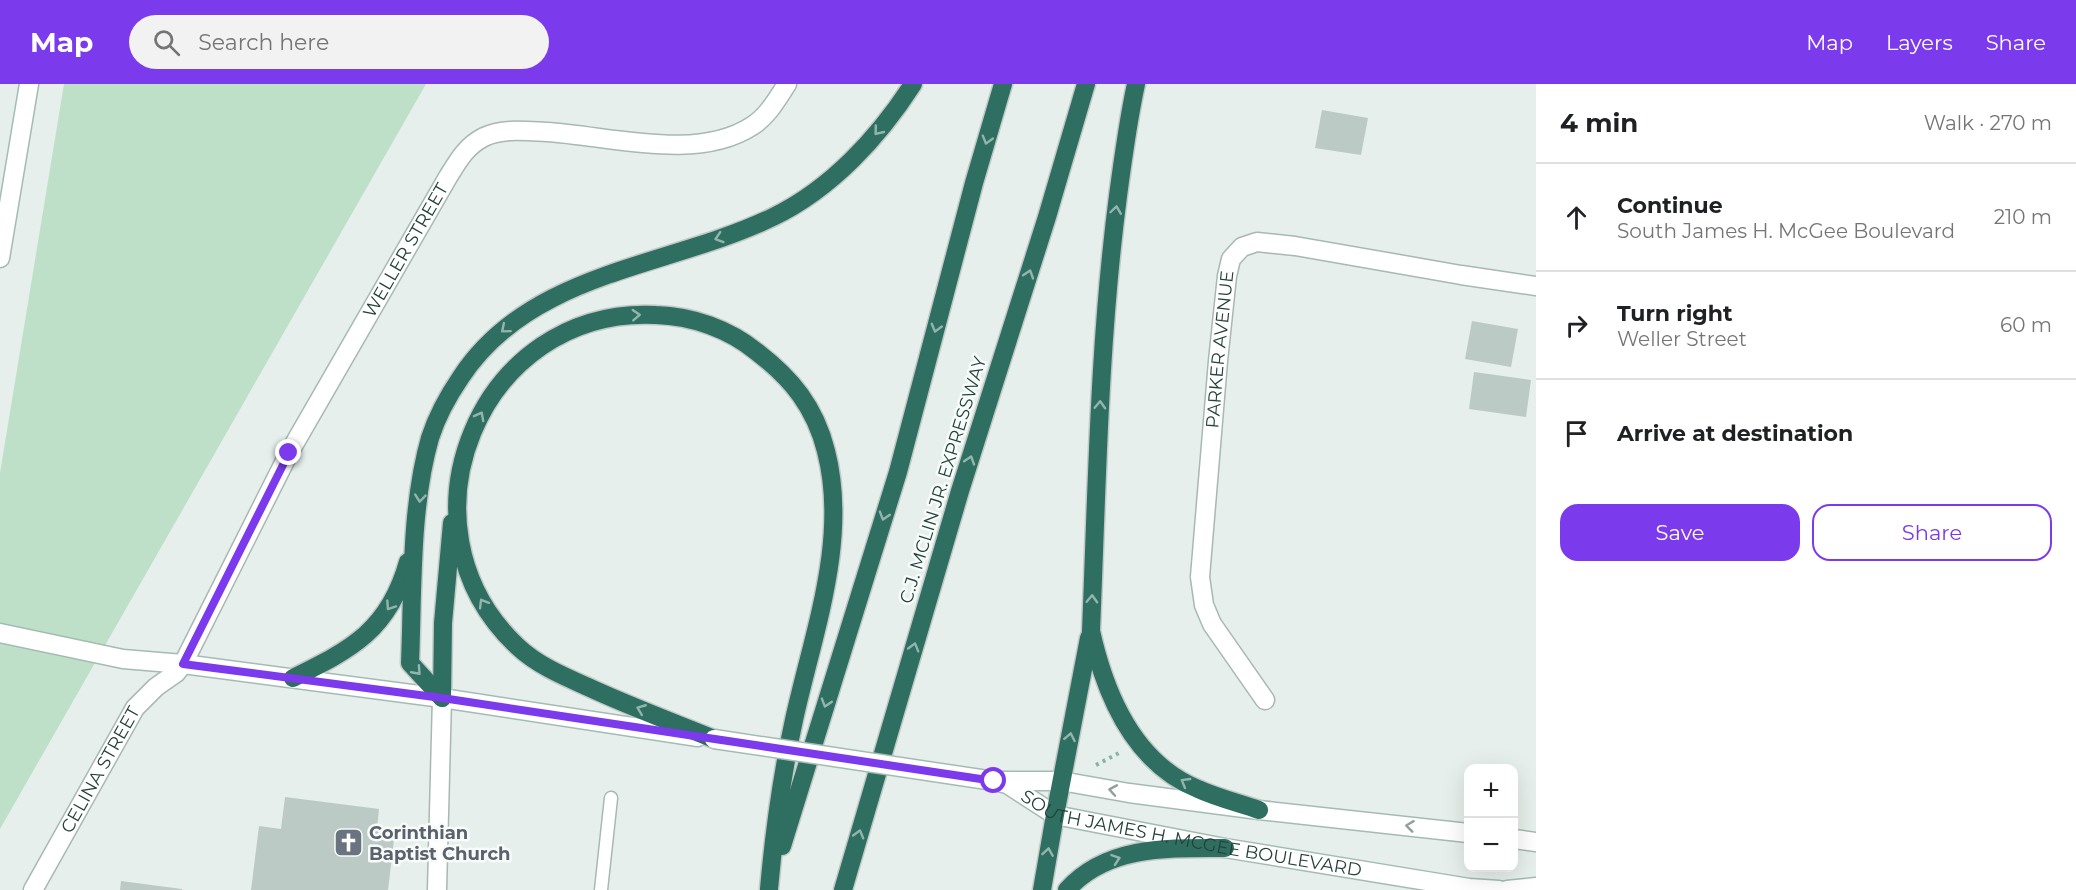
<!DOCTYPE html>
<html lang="en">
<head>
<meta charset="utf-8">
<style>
	:root { --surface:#fff; --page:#f2f2f2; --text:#202124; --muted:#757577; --line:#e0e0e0; --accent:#7c3aed }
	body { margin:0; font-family:Montserrat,sans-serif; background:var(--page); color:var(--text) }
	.controls { position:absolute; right:18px; bottom:18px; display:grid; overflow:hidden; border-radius:12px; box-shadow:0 6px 24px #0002 }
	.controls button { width:54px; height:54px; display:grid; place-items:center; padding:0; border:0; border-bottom:2px solid var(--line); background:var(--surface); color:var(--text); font:30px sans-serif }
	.stop { position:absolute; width:18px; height:18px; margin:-14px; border:4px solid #7c3aed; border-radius:50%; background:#fff }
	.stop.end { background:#7c3aed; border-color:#fff; box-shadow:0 2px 6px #0008 }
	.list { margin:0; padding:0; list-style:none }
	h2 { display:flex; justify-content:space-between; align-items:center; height:78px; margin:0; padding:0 24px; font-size:26px }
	h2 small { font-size:20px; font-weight:400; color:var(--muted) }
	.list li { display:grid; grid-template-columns:39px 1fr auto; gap:18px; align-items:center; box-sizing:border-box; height:108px; padding:0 24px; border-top:2px solid var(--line) }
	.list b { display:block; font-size:22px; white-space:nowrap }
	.list p { margin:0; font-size:20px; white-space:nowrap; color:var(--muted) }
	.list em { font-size:20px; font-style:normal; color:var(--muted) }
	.actions { display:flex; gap:12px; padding:18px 24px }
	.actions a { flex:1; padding:14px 0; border:2px solid var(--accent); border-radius:18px; text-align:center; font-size:21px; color:var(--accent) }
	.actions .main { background:var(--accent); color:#fff }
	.icon { flex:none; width:33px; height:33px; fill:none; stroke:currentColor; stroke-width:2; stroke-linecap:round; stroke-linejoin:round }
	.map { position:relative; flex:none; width:1536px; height:806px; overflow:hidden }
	header { display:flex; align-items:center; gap:36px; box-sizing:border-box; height:84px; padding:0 30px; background:var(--accent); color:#fff }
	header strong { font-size:28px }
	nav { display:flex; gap:33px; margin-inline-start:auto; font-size:21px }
	.search { width:420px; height:54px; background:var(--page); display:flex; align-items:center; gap:15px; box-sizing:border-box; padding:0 21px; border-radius:33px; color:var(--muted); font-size:22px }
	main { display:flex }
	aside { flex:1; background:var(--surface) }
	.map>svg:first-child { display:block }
	.green { fill:#bfe0c8 }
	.building { fill:#bbcac4 }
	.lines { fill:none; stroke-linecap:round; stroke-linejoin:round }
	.lane-casing { stroke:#a8b8b2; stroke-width:15 }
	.street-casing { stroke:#a8b8b2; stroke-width:21 }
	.secondary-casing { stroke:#a4bbb3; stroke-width:21 }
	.highway-casing { stroke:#c2cac8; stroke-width:21 }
	.path { stroke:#86b3a5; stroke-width:4; stroke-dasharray:3 4.5; stroke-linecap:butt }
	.lane { stroke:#fff; stroke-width:12 }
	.street { stroke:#fff; stroke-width:18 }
	.secondary { stroke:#fff; stroke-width:18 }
	.highway { stroke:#2f6f62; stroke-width:18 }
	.secondary-bridge-casing { stroke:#a4bbb3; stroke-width:21; stroke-linecap:butt }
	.secondary-bridge { stroke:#fff; stroke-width:18 }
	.oneway { stroke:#93b5ae }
	.oneway2 { stroke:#92a09c }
	.route { stroke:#7c3aed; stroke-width:8 }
	.labels { text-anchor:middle; stroke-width:5; stroke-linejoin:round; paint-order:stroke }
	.street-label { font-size:18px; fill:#24423a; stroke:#f7fbf9 }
	.worship-label { font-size:18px; font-weight:bold; fill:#5b616d; stroke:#f7fbf9; text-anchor:start }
</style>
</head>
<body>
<header>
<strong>Map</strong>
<div class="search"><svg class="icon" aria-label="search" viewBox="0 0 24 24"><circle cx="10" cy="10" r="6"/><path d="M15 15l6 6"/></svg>Search here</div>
<nav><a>Map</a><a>Layers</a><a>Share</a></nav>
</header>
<main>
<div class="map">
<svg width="1536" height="806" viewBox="0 0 1536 806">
	<rect width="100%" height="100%" fill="#e6efeb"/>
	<!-- green -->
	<path class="green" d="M64,0H426L0,745V389Z"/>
	<!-- building -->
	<g class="building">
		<path d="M1322,26L1368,34L1361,71L1315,64Z"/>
		<path d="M1472,237L1518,245L1511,283L1465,275Z"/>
		<path d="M1474,288L1531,296L1526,333L1469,325Z"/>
		<path d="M285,713L379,725L377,745L395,747L388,806H251L259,742L281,745Z"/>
		<path d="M121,797L182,805V806H120Z"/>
	</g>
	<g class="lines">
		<defs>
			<path id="lane" d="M601,806L611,714"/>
			<g id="street">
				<path id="s1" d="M1265,616L1212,540L1204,521L1200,493L1218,277L1227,192L1231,175L1242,163L1257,158L1295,162L1461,191L1536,202"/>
				<path id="s2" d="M33,806L135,624L156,603L176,589L183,580L289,369L448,93C458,77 466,62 484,53C503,44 526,47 547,48C610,52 697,78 752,42C768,32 777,15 787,0"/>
				<path d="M437,806L442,614"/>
			</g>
			<g id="secondary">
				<path d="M0,174L29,0"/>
				<path d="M0,549L123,575L183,580L442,614L698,653"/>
				<path id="s3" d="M994,697L1007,700L1055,731L1225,764L1469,804L1499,806"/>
				<path d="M1003,697H1061L1129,709L1259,726L1468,749"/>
				<path d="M1514,755L1536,758"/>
				<path d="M1507,806L1536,803"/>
			</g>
			<g id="highway">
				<path d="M1136,0C1128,37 1123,74 1118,112C1099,256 1097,402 1091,547C1105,610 1134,679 1198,705C1218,714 1239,719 1259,726"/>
				<path d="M293,594C352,565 389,546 408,478"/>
				<path d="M442,614L410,579C413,507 410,424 430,354C437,332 448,312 461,293C531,187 667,184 773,133C831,105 879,53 913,0"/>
				<path d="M442,614L443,539L452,439"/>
				<path d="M714,655C672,638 629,622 588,603C563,592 537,581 517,562C390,442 479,222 656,231C692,232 729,245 757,268C792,295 815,323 826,367C849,456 813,549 794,636C782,691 774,748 769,805"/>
				<path d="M782,762L898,388L974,99L1003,0"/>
				<path d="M843,806L960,407L1047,133L1086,0"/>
				<path d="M1042,806L1055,731L1089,554"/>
				<path d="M1067,806C1107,761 1170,764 1225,764"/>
			</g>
		</defs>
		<!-- lane casing -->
		<use href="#lane" class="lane-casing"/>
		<!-- street casing -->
		<use href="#street" class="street-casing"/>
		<!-- secondary casing -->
		<use href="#secondary" class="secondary-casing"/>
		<!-- highway casing -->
		<use href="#highway" class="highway-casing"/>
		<!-- path -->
		<path class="path" d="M1096,681L1119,669"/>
		<!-- lane -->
		<use href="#lane" class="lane"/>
		<!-- street -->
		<use href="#street" class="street"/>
		<!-- secondary -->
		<use href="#secondary" class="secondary"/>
		<!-- highway -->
		<use href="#highway" class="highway"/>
		<defs>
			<path id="secondary-bridge" d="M714,655L994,697"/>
		</defs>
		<!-- secondary-bridge casing -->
		<use href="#secondary-bridge" class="secondary-bridge-casing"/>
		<!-- secondary-bridge -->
		<use href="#secondary-bridge" class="secondary-bridge"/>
	</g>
	<!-- one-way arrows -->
	<defs><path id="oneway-chevron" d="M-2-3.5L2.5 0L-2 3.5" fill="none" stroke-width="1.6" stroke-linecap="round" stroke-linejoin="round" transform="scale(1.5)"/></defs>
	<g class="oneway">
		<use href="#oneway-chevron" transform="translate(878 47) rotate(129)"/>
		<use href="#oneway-chevron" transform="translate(987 56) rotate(106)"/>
		<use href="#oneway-chevron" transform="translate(1116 126) rotate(-82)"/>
		<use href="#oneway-chevron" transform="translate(719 154) rotate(162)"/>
		<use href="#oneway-chevron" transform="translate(1029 190) rotate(-72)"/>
		<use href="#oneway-chevron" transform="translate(636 231) rotate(-3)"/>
		<use href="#oneway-chevron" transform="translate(936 244) rotate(105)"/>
		<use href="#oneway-chevron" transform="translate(505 245) rotate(140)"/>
		<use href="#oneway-chevron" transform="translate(1100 321) rotate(-88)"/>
		<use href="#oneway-chevron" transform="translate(480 332) rotate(-62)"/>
		<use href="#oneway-chevron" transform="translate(970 376) rotate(-72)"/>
		<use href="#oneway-chevron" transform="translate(420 414) rotate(96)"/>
		<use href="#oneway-chevron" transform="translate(884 432) rotate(107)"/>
		<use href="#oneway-chevron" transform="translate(1092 515) rotate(-88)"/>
		<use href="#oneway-chevron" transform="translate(483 519) rotate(-121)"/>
		<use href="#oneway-chevron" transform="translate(390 522) rotate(124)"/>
		<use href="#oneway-chevron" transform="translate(914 563) rotate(-74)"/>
		<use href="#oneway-chevron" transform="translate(417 587) rotate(48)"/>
		<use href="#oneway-chevron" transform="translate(826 619) rotate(107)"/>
		<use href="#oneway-chevron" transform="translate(641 625) rotate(-158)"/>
		<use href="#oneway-chevron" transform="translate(1070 653) rotate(-79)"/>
		<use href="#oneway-chevron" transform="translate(1185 698) rotate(-150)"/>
		<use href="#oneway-chevron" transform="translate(859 750) rotate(-74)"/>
		<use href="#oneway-chevron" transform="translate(1048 768) rotate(-81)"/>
		<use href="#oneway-chevron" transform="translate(1116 775) rotate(-19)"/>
	</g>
	<g class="oneway2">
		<use href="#oneway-chevron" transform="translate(1113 706) rotate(-170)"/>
		<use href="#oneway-chevron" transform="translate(1410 742) rotate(-173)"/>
	</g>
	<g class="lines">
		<!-- route -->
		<path class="route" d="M289,369L183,580L442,614L994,697"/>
	</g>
	<!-- icons -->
	<defs>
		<symbol id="church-square" viewBox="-11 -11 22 22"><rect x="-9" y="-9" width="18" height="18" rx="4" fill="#6b7280" stroke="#f7fbf9"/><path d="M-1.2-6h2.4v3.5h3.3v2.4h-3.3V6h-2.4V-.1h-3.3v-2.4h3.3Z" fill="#fff"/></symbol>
	</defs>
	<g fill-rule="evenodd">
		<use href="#church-square" x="332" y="742" width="33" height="33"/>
	</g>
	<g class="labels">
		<!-- street labels -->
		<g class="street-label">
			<text dy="6" stroke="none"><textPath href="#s2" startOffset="744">WELLER STREET</textPath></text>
			<text dy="6" stroke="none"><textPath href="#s1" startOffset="370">PARKER AVENUE</textPath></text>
			<text transform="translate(943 396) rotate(-73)" y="6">C.J. MCLIN JR. EXPRESSWAY</text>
			<text dy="6" stroke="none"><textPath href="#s2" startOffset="138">CELINA STREET</textPath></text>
			<text dy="6" stroke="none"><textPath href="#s3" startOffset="207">SOUTH JAMES H. MCGEE BOULEVARD</textPath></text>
		</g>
		<!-- worship labels -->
		<g class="worship-label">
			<text x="369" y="755">Corinthian<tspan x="369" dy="21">Baptist Church</tspan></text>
		</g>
	</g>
</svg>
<div class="controls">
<button>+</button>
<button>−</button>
</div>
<div class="stop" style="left:994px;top:697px"></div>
<div class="stop end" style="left:289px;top:369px"></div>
</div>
<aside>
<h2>4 min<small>Walk · 270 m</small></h2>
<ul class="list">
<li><svg class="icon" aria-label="ahead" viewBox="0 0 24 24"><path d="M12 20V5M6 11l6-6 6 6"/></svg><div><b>Continue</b><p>South James H. McGee Boulevard</p></div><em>210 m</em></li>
<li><svg class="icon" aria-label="right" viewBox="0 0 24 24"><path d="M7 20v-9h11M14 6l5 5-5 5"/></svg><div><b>Turn right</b><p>Weller Street</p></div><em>60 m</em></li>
<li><svg class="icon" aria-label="arrive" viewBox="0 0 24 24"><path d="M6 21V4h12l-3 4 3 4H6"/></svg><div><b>Arrive at destination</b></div></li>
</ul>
<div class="actions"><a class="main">Save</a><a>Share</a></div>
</aside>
</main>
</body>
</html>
